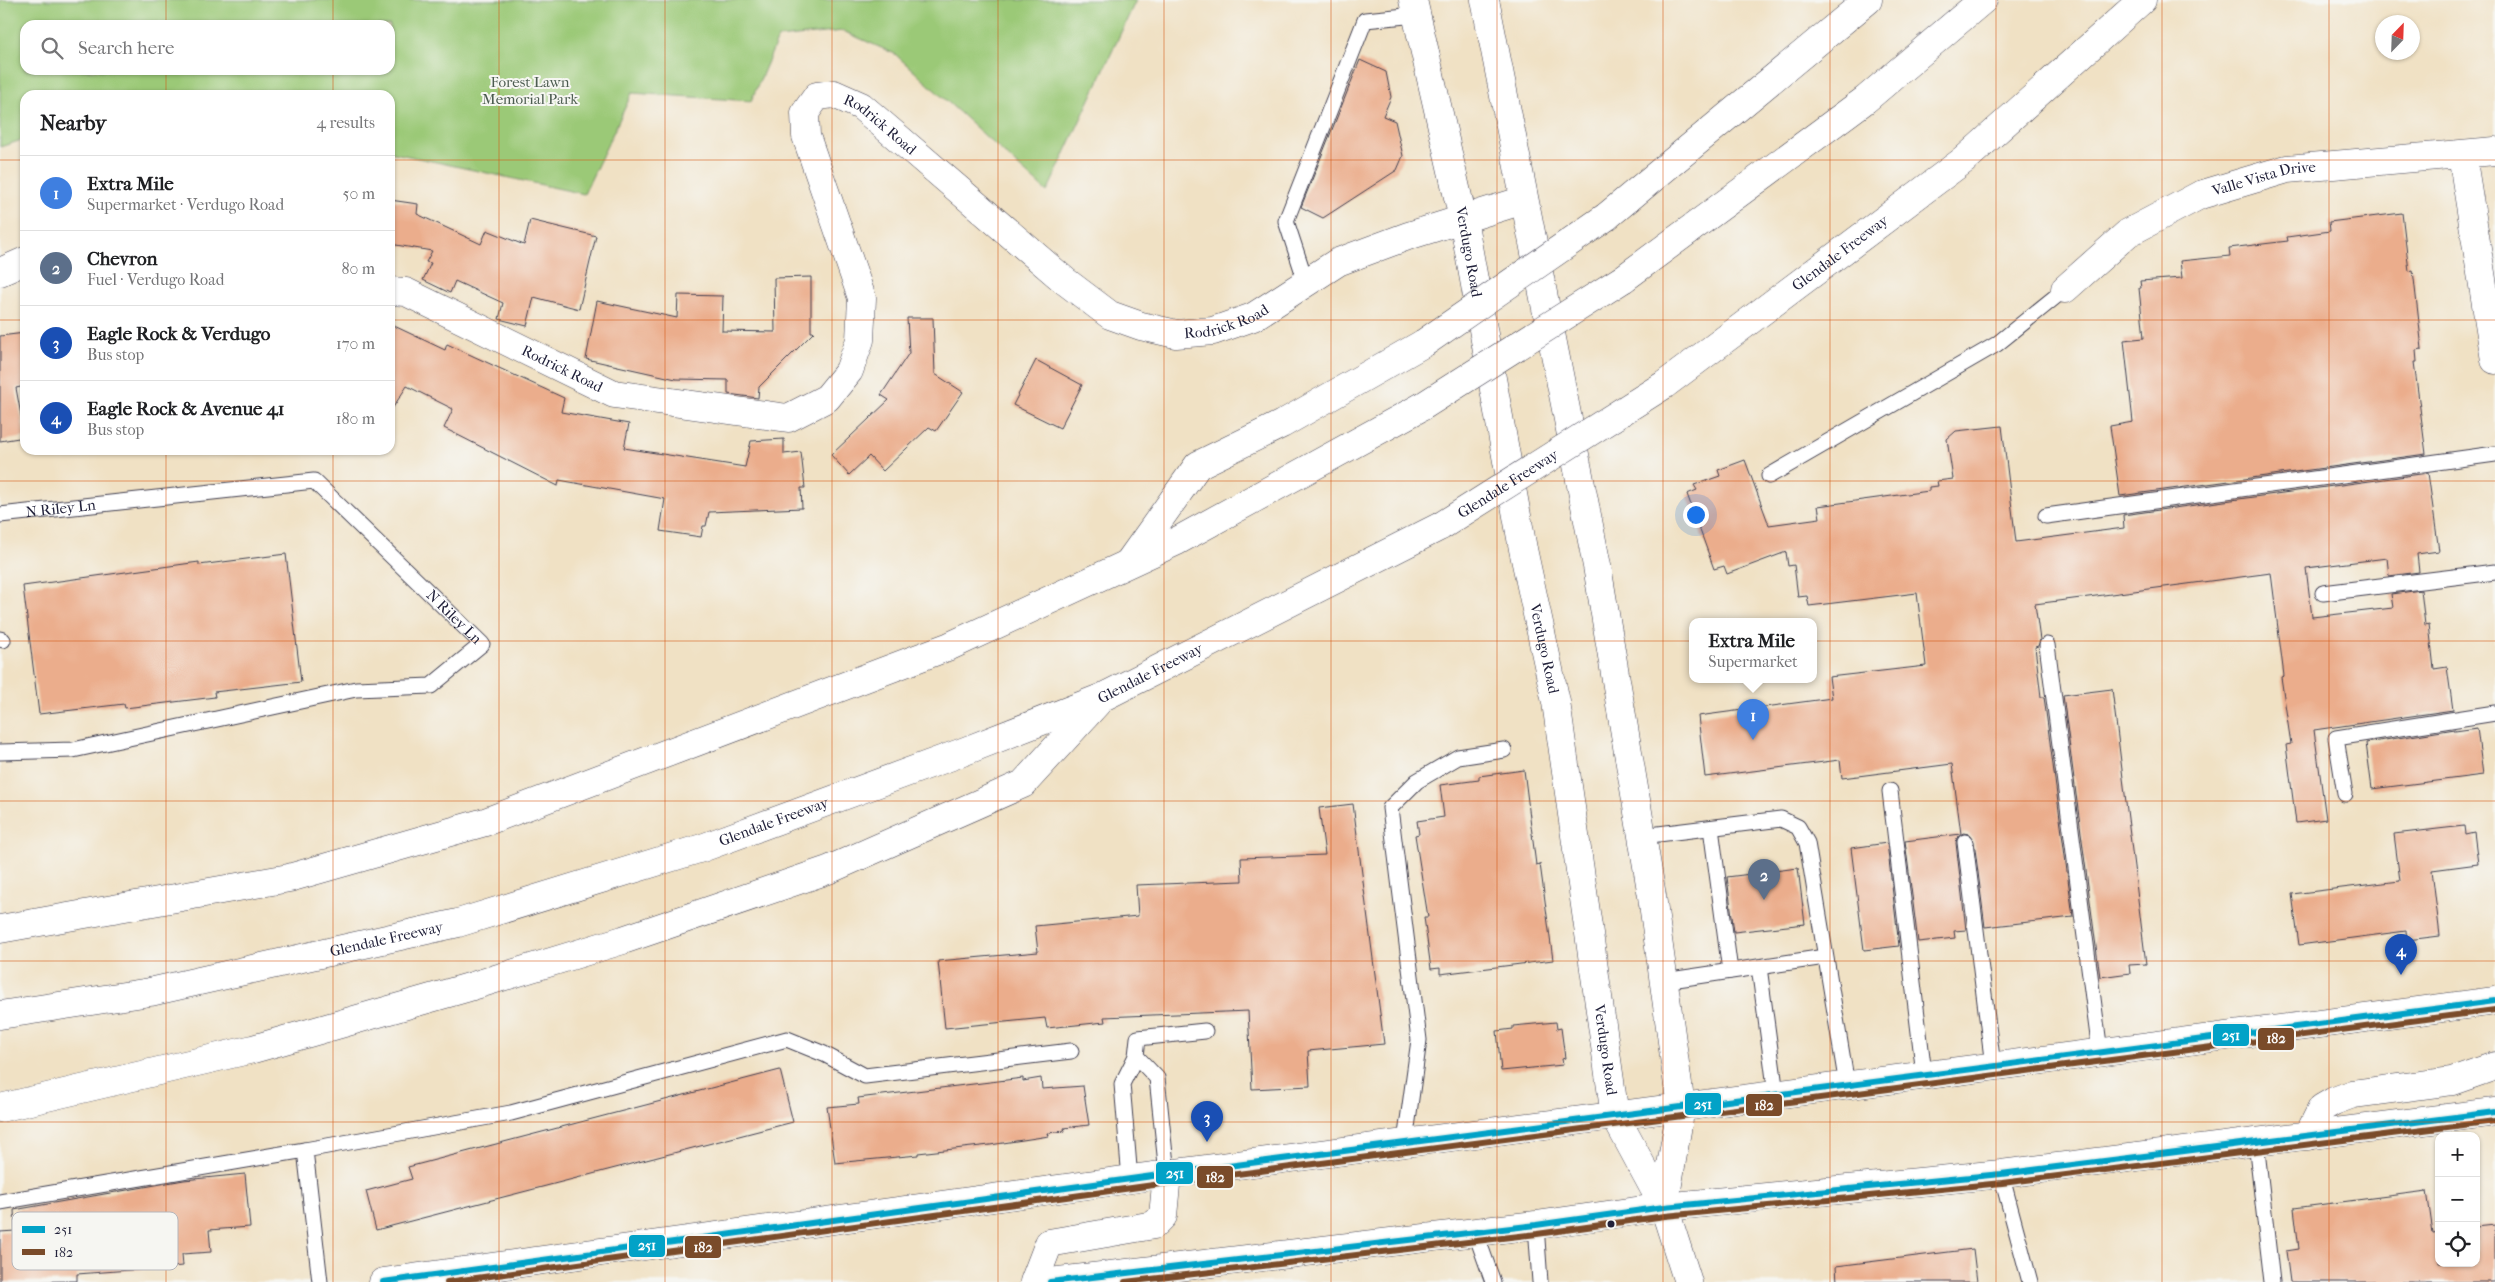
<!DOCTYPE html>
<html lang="en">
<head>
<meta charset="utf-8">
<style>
	:root { --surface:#fff; --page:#f6f6f6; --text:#202124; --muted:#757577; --line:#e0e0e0; --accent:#1f6fb2 }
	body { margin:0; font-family:"IM FELL French Canon",serif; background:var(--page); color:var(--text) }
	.controls { position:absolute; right:15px; bottom:15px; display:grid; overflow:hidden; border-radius:10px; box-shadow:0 1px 4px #0004 }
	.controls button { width:45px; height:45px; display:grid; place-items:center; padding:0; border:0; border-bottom:1px solid var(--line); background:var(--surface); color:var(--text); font:25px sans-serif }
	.compass { position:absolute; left:2375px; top:15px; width:45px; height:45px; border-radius:50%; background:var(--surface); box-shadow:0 1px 4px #0004; rotate:23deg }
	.you { position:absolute; left:1695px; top:514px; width:18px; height:18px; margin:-12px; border:4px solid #fff; border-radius:50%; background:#1a73e8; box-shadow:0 0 0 8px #1a73e833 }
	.badge { display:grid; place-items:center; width:32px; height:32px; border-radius:50%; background:var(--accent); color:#fff; font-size:16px; font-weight:700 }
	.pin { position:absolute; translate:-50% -41px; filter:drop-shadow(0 1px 2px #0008) }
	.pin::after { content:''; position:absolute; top:26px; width:18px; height:15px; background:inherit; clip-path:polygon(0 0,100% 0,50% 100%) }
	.popup { position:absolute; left:1689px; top:618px; width:128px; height:65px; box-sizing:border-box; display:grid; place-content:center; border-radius:10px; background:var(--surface); filter:drop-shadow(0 1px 4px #0005); font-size:16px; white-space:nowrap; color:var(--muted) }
	.popup b { font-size:19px; color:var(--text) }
	.popup::after { content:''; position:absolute; left:50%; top:100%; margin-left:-10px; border:10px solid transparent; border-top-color:var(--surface) }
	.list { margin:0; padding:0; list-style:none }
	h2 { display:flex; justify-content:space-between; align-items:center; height:65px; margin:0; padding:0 20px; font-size:21px }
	h2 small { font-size:16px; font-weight:400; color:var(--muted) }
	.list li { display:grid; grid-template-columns:32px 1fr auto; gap:15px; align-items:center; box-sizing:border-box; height:75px; padding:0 20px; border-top:1px solid var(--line) }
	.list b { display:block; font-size:19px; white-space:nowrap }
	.list p { margin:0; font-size:16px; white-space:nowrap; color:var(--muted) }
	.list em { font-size:16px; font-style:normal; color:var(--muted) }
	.icon { flex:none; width:28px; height:28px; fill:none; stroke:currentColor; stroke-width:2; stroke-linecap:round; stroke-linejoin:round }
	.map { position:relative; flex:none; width:2495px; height:1282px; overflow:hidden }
	.search { position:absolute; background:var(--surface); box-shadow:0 1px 4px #0004; left:20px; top:20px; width:375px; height:55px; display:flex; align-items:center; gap:12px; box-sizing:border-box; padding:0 18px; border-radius:15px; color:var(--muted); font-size:19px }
	.panel { position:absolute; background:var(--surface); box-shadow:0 1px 4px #0004; left:20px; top:90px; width:375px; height:365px; border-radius:15px }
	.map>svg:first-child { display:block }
	.green { fill:#9bc977; stroke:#5e7659; fill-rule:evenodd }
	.building { fill:#ebad8c }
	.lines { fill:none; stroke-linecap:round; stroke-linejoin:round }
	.lane-casing { stroke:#413f50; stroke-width:17 }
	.street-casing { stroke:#413f50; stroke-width:29 }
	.secondary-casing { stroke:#413f50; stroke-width:29 }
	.highway-casing { stroke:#413f50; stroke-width:29 }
	.lane { stroke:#fff; stroke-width:15 }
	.street { stroke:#fff; stroke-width:28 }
	.secondary { stroke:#fff; stroke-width:28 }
	.highway { stroke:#fff; stroke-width:28 }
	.highway-bridge-casing { stroke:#413f50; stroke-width:29; stroke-linecap:butt }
	.highway-bridge { stroke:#fff; stroke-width:28 }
	.bus-1-casing { stroke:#f6f6f2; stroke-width:10 }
	.bus-2-casing { stroke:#f6f6f2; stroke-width:10 }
	.bus-1 { stroke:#02a2c7; stroke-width:6 }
	.bus-2 { stroke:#7a4b2a; stroke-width:6 }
	.grid { fill:none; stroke:#d45411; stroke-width:1; stroke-opacity:0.55 }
	.bus-dot { fill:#22223b; stroke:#f6f6f2; stroke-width:2 }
	.labels { text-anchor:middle; stroke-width:4; stroke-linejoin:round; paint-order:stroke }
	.park-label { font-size:15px; fill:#4c5c50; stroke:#f6f6f2 }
	.street-label { font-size:15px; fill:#22223b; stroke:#f6f6f2 }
	.key { fill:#f6f6f2; stroke:#b6b6bb; stroke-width:1 }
	.key-label { font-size:14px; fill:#22223b }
	.line-badge { stroke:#f6f6f2; stroke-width:2 }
	.badge-label { font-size:14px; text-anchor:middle; font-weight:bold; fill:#fff }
</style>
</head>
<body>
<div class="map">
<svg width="2495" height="1282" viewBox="0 0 2495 1282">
	<rect width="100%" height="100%" fill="#f6f6f2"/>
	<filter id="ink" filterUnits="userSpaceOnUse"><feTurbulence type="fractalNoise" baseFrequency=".02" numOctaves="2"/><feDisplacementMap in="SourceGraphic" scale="10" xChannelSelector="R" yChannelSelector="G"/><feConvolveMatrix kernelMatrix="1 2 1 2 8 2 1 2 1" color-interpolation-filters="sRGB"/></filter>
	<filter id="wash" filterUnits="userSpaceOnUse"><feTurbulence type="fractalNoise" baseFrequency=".0096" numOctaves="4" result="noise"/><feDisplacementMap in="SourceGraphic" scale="20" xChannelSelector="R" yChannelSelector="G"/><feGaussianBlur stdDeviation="1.12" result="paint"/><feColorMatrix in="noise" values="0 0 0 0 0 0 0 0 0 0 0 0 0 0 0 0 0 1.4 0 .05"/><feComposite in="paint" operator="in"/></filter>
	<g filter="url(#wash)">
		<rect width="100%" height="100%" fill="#f0e1c4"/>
		<!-- green -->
		<path class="green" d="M0,0H1136L1047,192L895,54L843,31L778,38L751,101L632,93L584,194L390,152V95H25V139L0,147ZM25,25H390V70H25Z"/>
		<g id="blocks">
			<!-- building -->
			<g class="building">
				<path d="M1360,60L1386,72L1391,97L1383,116L1395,121L1403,156L1397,170L1323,218L1301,207Z"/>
				<path d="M390,200L418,204L417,214L481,244L487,230L524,245L530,220L596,236L579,309L534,297L527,326L499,319L503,303L455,281L450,293L423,280L431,263L426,262L432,251L390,244Z"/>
				<path d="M2402,213L2409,271L2413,270L2422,349L2416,350L2417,362H2414L2426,454L2120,496L2110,426L2133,422L2124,340L2144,338L2139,288H2141L2140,281L2182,278L2180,261L2230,256L2229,248L2288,241L2287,237L2330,231L2329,222Z"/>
				<path d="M811,277V332H814L759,387L758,398L728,394V380L676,379L586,359L597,301L677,318L678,295L723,296L722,331L775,332L774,278Z"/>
				<path d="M907,318H933L935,374L963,392L936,431L929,427L883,471L869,456L849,475L831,455L889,400L881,395L909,353Z"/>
				<path d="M390,324L445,350L447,344L564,398L561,412L629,424L624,448L745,467L751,441L784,439V454L801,452L805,488H801L802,508L709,512L706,526H703L701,537L660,531L665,499L559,480L558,486L444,428L453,409L407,386L390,412Z"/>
				<path d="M25,333V386L16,388L25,437L0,441V336Z"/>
				<path d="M1036,360L1082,385L1060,428L1013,405Z"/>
				<path d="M2002,426L2016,542L2124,528L2123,515L2428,473L2439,551L2417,554L2419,572L2389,576L2387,558L2306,568L2312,617L2393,608L2391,594L2421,590L2425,625L2429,624L2434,669L2447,667L2453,710L2314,730L2326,819L2296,823L2286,745L2291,744L2281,677L2284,676L2271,573L2035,604L2040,640L2038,646L2035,647L2041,697H2044L2073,917L1985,927L1974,841L1969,834L1963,833L1957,838L1956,843L1966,930L1954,931L1955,938L1918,942L1905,841L1961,834L1952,764L1842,778L1840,760L1705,777L1698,716L1832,698L1829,677L1926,666L1917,593L1809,606L1807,596L1798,597L1794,565L1788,566L1786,552L1727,574L1724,566L1714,569L1687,494L1697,490L1694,485L1720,476L1718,470L1745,460L1769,525L1820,518L1818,506L1929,491V487L1938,486L1937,481L1953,479L1947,439L1956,431Z"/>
				<path d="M286,554L301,682L214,692L215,697L125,708L124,704L39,714L23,586L199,562V565Z"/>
				<path d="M2112,689L2146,964L2129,965L2130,973L2100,977L2063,695Z"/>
				<path d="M2477,728L2483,775L2372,789L2366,743L2455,729V731Z"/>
				<path d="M1524,770L1536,865L1540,864L1553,960L1440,974V968L1431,969L1424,917H1428L1415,835L1419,834L1417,821L1444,817L1440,785L1479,780V776Z"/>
				<path d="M1353,804L1384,1044L1308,1051L1310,1086L1252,1089L1248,1011L1104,1017L1105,1022L1047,1028L1045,1018L945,1028L938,961L1038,952L1035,926L1138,916L1136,885L1242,881L1241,858L1325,855L1319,808Z"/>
				<path d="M2464,826L2465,834L2474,832L2478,864L2432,870L2440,936L2407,940L2406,931L2299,945L2292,894L2400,881L2394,834Z"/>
				<path d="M1887,843L1899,946L1864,950L1851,848Z"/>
				<path d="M1798,868L1805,924L1734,932L1727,877Z"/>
				<path d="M1556,1022L1557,1029L1561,1028L1565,1058L1562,1059L1563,1065L1501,1071L1497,1031L1513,1029V1026Z"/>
				<path d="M780,1070L793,1122L376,1230L366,1191L412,1179L408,1167Z"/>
				<path d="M1023,1078V1081L1041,1078L1042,1089L1083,1086L1089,1125L1064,1128L1065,1131L1048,1133L1049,1136L990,1145L918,1153V1155L835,1163L827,1107L859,1104L858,1098Z"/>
				<path d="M245,1174L250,1227L209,1230L211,1252L182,1254L183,1266L77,1274V1281L0,1282V1232L15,1231L14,1210L184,1180Z"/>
				<path d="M2427,1191L2433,1233L2439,1232V1263H2476V1227L2495,1225V1282H2290L2286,1251L2299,1249L2294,1208Z"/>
				<path d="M1973,1249L1977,1282H1837L1836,1266Z"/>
			</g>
		</g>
	</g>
	<g filter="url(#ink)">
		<use href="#blocks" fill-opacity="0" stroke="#413f50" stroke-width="1"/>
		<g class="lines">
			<defs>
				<g id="lane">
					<path d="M1306,282L1286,221L1365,20L1416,15"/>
					<path d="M1769,476L1997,344L2065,289"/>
					<path id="s1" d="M0,515L314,481L482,644L431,686L356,689L73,750L0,752"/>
					<path d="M2046,516L2495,454"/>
					<path d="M2323,593L2495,572"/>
					<path d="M0,639L3,640"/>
					<path d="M2047,645L2100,1052"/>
					<path d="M1890,791L1924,1074"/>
					<path d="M2345,794L2336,738L2495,713"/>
					<path d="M1711,828L1730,971"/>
					<path d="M1642,836L1781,819L1798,827L1807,843L1847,1085"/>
					<path d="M1965,842L1993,1066"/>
					<path d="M1759,967L1776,1094"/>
					<path d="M1664,981L1825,957"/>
					<path d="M1136,1056L1157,1078L1167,1174"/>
					<path d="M1405,1142L1419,1040L1390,808L1417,781L1458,757L1504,750"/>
					<path d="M2256,1142L2272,1282"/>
					<path d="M2001,1174L2030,1282"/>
					<path d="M1130,1179L1122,1084L1136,1056L1138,1038L1205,1031"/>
					<path d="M0,1202L305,1150"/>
					<path d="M1536,1225L1540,1282"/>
					<path d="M1475,1231L1493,1282"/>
					<path d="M320,1282L305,1150L511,1113L787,1039L824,1054L865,1076L1071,1051"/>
				</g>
				<g id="street">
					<path d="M2462,155L2495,360"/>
					<path d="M0,272L25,261"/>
					<path id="s2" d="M2065,289L2128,233L2200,195L2287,169L2495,151"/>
					<path id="s3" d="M390,291L406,292L614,394L788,418L827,398L849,371L860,340L862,298L806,136L805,113L817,96L834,94L861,106L1065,281L1110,315L1141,326L1176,334L1213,331L1253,317L1338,262L1408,236L1524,200"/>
					<path d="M1664,1207L1688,1282"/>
				</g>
				<g id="secondary">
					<path id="s4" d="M1413,0L1463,219L1523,549L1556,702L1615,1116L1664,1207"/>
					<path d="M1485,0L1597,566L1652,896L1681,1107L1664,1207"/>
					<path d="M2308,1136L2322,1108L2334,1101L2353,1094L2452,1081L2495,1066"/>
					<path d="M383,1282L1167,1174L2495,1001"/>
					<path d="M1034,1282L1049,1243L1154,1225L1163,1216L1167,1174"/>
					<path d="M1050,1282L1536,1225L1664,1207L2001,1174L2495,1112"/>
				</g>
				<g id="highway">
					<path d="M1606,217L1868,0"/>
					<path d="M1623,279L1865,100L1983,0"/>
					<path id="s5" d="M1664,385L1964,160L2142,0"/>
					<path d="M1129,562L1198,465L1282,424L1424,343"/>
					<path d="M0,929L289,878L485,822L950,646L1177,541L1423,406"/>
					<path id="s6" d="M0,1015L150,992L458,923L702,848L960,753L1103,697L1441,526"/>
					<path d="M0,1108L253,1049L466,988L623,940L828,870L1023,784L1098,702"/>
				</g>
			</defs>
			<!-- lane casing -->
			<use href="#lane" class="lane-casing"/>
			<!-- street casing -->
			<use href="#street" class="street-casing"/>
			<!-- secondary casing -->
			<use href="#secondary" class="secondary-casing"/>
			<!-- highway casing -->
			<use href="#highway" class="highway-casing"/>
			<!-- lane -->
			<use href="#lane" class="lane"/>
			<!-- street -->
			<use href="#street" class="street"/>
			<!-- secondary -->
			<use href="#secondary" class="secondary"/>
			<!-- highway -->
			<use href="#highway" class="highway"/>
			<defs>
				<g id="highway-bridge">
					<path d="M1424,343L1606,217"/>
					<path d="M1423,406L1623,279"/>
					<path id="s7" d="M1441,526L1664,385"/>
				</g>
			</defs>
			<!-- highway-bridge casing -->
			<use href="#highway-bridge" class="highway-bridge-casing"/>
			<!-- highway-bridge -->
			<use href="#highway-bridge" class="highway-bridge"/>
			<defs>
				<g id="bus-1">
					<path d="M383,1282L1167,1174L2495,1001"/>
					<path d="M1050,1282L1536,1225L1664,1207L2001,1174L2495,1112"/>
				</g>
				<g id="bus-2">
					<path d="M447,1282L1168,1183L2495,1010"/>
					<path d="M1125,1282L1537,1234L1665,1216L2002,1183L2495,1121"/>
				</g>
			</defs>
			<!-- bus-1 casing -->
			<use href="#bus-1" class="bus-1-casing"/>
			<!-- bus-2 casing -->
			<use href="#bus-2" class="bus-2-casing"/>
			<!-- bus-1 -->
			<use href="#bus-1" class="bus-1"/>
			<!-- bus-2 -->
			<use href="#bus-2" class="bus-2"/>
		</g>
	</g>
	<!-- grid -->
	<path class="grid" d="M166,0V25M333,0V25M499,0V1282M665,0V1282M832,0V1282M998,0V1282M1164,0V1282M1331,0V1282M1497,0V1282M1663,0V1282M1830,0V1282M1996,0V1282M2162,0V1282M2329,0V1282M166,70V95M333,70V95M0,160H25M390,160H2495M0,320H25M390,320H2495M166,450V1282M333,450V1282M0,481H2495M0,641H2495M0,801H2495M0,961H2495M0,1122H2495"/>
	<!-- markers -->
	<circle class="bus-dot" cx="1611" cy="1224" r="4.5"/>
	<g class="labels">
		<!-- park labels -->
		<g class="park-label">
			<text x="530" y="87">Forest Lawn<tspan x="530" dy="17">Memorial Park</tspan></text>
		</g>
		<!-- street labels -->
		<g class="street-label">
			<text dy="5" stroke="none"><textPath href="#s3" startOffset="865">Rodrick Road</textPath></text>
			<text dy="5" stroke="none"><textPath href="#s2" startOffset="232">Valle Vista Drive</textPath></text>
			<text dy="5" stroke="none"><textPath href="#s4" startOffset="258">Verdugo Road</textPath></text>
			<text dy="5" stroke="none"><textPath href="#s5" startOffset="220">Glendale Freeway</textPath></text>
			<text dy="5" stroke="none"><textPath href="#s3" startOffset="1285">Rodrick Road</textPath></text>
			<text dy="5" stroke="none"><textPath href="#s3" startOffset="190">Rodrick Road</textPath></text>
			<text dy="5" stroke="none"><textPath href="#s7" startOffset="79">Glendale Freeway</textPath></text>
			<text dy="5" stroke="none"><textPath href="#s1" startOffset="61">N Riley Ln</textPath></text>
			<text dy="5" stroke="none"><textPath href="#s1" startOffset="511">N Riley Ln</textPath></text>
			<text dy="5" stroke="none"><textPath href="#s4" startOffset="662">Verdugo Road</textPath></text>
			<text dy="5" stroke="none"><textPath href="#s6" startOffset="1204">Glendale Freeway</textPath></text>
			<text dy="5" stroke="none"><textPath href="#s6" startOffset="799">Glendale Freeway</textPath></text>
			<text dy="5" stroke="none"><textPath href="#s6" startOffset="394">Glendale Freeway</textPath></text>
			<text dy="5" stroke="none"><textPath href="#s4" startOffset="1068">Verdugo Road</textPath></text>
		</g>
	</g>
	<!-- legend -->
	<rect x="12" y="1212" width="166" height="58" rx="8" class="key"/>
	<rect x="22" y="1226" width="23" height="7" fill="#02a2c7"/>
	<rect x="22" y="1249" width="23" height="6" fill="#7a4b2a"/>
	<g class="key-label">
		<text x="54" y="1234">251</text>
		<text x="54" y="1257">182</text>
	</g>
	<g class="line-badge">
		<rect x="2212" y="1023" width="38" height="24" rx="5" fill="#02a2c7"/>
		<rect x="2257" y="1027" width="38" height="24" rx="5" fill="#7a4b2a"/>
		<rect x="1684" y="1092" width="38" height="24" rx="5" fill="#02a2c7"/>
		<rect x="1745" y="1093" width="38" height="24" rx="5" fill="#7a4b2a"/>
		<rect x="1155" y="1161" width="39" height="24" rx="5" fill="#02a2c7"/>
		<rect x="1196" y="1165" width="38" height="24" rx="5" fill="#7a4b2a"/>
		<rect x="628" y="1234" width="38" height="24" rx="5" fill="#02a2c7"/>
		<rect x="684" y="1235" width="38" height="24" rx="5" fill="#7a4b2a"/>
	</g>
	<g class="badge-label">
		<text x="2231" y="1040">251</text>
		<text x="2276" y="1043">182</text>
		<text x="1703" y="1109">251</text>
		<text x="1764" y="1110">182</text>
		<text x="1175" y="1178">251</text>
		<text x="1215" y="1182">182</text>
		<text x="647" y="1250">251</text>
		<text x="703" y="1252">182</text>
	</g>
</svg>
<div class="controls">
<button>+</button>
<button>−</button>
<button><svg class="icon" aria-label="locate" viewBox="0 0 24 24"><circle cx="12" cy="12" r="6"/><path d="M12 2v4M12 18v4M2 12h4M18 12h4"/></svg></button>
</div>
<svg class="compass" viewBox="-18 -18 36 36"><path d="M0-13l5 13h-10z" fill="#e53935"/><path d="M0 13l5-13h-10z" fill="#757577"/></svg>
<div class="you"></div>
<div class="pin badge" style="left:1753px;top:740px;background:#3f7fe0">1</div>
<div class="popup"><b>Extra Mile</b>Supermarket</div>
<div class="pin badge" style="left:1764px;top:900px;background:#5c6f8a">2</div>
<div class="pin badge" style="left:1207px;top:1142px;background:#1a4fb4">3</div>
<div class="pin badge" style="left:2401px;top:975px;background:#1a4fb4">4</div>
<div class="search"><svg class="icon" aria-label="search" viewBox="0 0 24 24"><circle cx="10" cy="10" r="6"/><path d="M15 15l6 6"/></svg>Search here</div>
<section class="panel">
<h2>Nearby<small>4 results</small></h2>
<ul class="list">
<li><span class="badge" style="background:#3f7fe0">1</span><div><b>Extra Mile</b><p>Supermarket · Verdugo Road</p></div><em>50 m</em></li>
<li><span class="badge" style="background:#5c6f8a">2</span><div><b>Chevron</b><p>Fuel · Verdugo Road</p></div><em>80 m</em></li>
<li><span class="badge" style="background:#1a4fb4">3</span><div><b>Eagle Rock &amp; Verdugo</b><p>Bus stop</p></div><em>170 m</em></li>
<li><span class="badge" style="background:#1a4fb4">4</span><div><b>Eagle Rock &amp; Avenue 41</b><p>Bus stop</p></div><em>180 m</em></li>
</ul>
</section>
</div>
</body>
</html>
